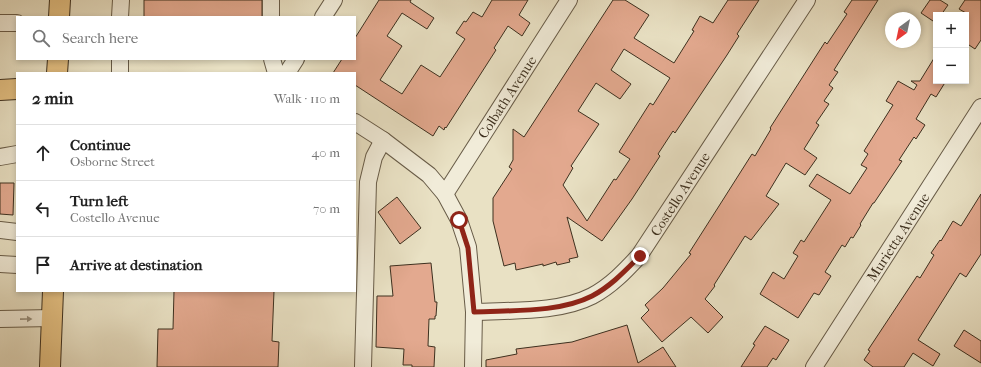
<!DOCTYPE html>
<html lang="en">
<head>
<meta charset="utf-8">
<style>
	:root { --surface:#fff; --page:#f2f2f2; --text:#222; --muted:#767676; --line:#e0e0e0 }
	body { margin:0; font-family:"IM FELL French Canon",serif; background:var(--page); color:var(--text) }
	.controls { position:absolute; right:12px; top:12px; display:grid; overflow:hidden; border-radius:0px; box-shadow:0 2px 6px #0003 }
	.controls button { width:36px; height:36px; display:grid; place-items:center; padding:0; border:0; border-bottom:1px solid var(--line); background:var(--surface); color:var(--text); font:20px sans-serif }
	.compass { position:absolute; left:885px; top:12px; width:36px; height:36px; border-radius:50%; background:var(--surface); box-shadow:0 2px 6px #0003; rotate:213deg }
	.stop { position:absolute; width:12px; height:12px; margin:-9px; border:3px solid #8f2418; border-radius:50%; background:#fff }
	.stop.end { background:#8f2418; border-color:#fff; box-shadow:0 1px 4px #0008 }
	.list { margin:0; padding:0; list-style:none }
	h2 { display:flex; justify-content:space-between; align-items:center; height:52px; margin:0; padding:0 16px; font-size:17px }
	h2 small { font-size:13px; font-weight:400; color:var(--muted) }
	.list li { display:grid; grid-template-columns:26px 1fr auto; gap:12px; align-items:center; box-sizing:border-box; height:56px; padding:0 16px; border-top:1px solid var(--line) }
	.list b { display:block; font-size:15px; white-space:nowrap }
	.list p { margin:0; font-size:13px; white-space:nowrap; color:var(--muted) }
	.list em { font-size:13px; font-style:normal; color:var(--muted) }
	.icon { flex:none; width:22px; height:22px; fill:none; stroke:currentColor; stroke-width:2; stroke-linecap:round; stroke-linejoin:round }
	.map { position:relative; flex:none; width:981px; height:367px; overflow:hidden }
	.search { position:absolute; background:var(--surface); box-shadow:0 2px 6px #0003; left:16px; top:16px; width:340px; height:44px; display:flex; align-items:center; gap:10px; box-sizing:border-box; padding:0 14px; border-radius:0px; color:var(--muted); font-size:15px }
	.panel { position:absolute; background:var(--surface); box-shadow:0 2px 6px #0003; left:16px; top:72px; width:340px; height:220px; border-radius:0px }
	.map>svg:first-child { display:block }
	.building { fill:#e3a98f; stroke:#3d301f; fill-rule:evenodd }
	.lines { fill:none; stroke-linecap:round; stroke-linejoin:round }
	.minor-casing { stroke:#685c48; stroke-width:18 }
	.major-casing { stroke:#3d301f; stroke-width:22 }
	.minor { stroke:#f1ecd9; stroke-width:16 }
	.major { stroke:#e4c082; stroke-width:20 }
	.oneway { fill:#978e7c }
	.route { stroke:#8f2418; stroke-width:5 }
	.labels { text-anchor:middle; stroke-width:3; stroke-linejoin:round; paint-order:stroke }
	.street-label { font-size:14px; fill:#3d301f; stroke:#f1ecd9 }
</style>
</head>
<body>
<div class="map">
<svg width="981" height="367" viewBox="0 0 981 367">
	<rect width="100%" height="100%" fill="#e9e1c4"/>
	<filter id="stains"><feTurbulence type="fractalNoise" baseFrequency=".005" numOctaves="4"/><feColorMatrix values="0 0 0 0 .2 0 0 0 0 .09 0 0 0 0 .02 0 0 0 .5 -.17"/></filter>
	<radialGradient id="worn" r=".72"><stop offset=".6" stop-color="#630" stop-opacity="0"/><stop offset="1" stop-color="#630" stop-opacity=".3"/></radialGradient>
	<!-- building -->
	<g class="building">
		<rect x="144" y="0" width="118" height="17"/>
		<path d="M379,0H411L410,2L434,18L427,29L402,13L387,36L402,46L380,80L402,94L421,65L440,77L465,39L456,33L464,21L466,22L473,12L482,17L492,0H528L519,15L530,23L522,36L508,26L494,48L496,50L446,128L445,127L444,130L439,126L433,136L355,85V73H333L342,59H355V38Z"/>
		<path d="M613,0H625L649,15L634,38L674,63L694,31L692,30L700,16L713,23L728,0H759L737,34L739,36L727,55L675,133L673,131L658,154L660,156L632,199L602,241L567,217L578,257L569,259L570,262L557,265L556,262L543,266V264L516,270L515,263L504,266L493,221V198L512,169L509,167L513,160V129L524,137ZM624,49L670,78L653,105L650,103L619,152L630,159L616,180L614,179L587,221L563,185L573,168L571,166L599,124L578,111L596,83L620,99L631,84L611,70Z"/>
		<path d="M852,0H878L834,70L838,72L829,85L833,88L824,101L829,104L816,123L819,125L804,149L817,158L805,175L786,163L766,196L779,204L751,240L745,236L714,285L715,286L705,299L723,317L708,333L691,317L662,342L641,318L649,310L645,305L663,288L691,254L689,253L719,206L752,154L755,156L771,129L770,128L825,42L827,44L847,14L844,12Z"/>
		<path d="M930,0H940L948,5L941,15H936V23L921,13Z"/>
		<path d="M965,0H981V40L975,49L966,43V13L959,9Z"/>
		<path d="M936,55V81H946L936,97L931,94L916,119L925,125L916,139L914,137L899,160L902,161L874,203H873L860,224L861,225L853,238L851,237L845,247L842,245L825,272L831,276L819,295L814,293L798,318L760,294L773,272L784,279L798,256L793,253L801,240L804,242L831,200L809,186L817,174L850,194L867,168L861,165L868,154L864,151L893,105L886,101L898,81L914,90L917,85L911,81H920Z"/>
		<path d="M0,183H14L13,215L0,214Z"/>
		<path d="M981,194V254L966,277L960,273L918,340L940,354L933,366L913,353L904,367H873L864,360L870,351L868,350L917,276L920,278L934,255L931,253L940,240L941,241L953,221L961,226Z"/>
		<path d="M397,197L421,228L400,244L378,212Z"/>
		<path d="M431,263L435,302H437L436,316H435V319H429L428,346L435,347L434,367H412V365H403L404,349L376,347L377,296H393L390,266Z"/>
		<path d="M174,291H274L272,341L279,342L278,367H157L158,329H173Z"/>
		<path d="M627,325L638,363L663,347L676,367H486V360L517,354L516,349L572,342Z"/>
		<path d="M765,326L789,340L776,360L773,358L767,367H741L755,345L753,344Z"/>
		<path d="M964,330L981,341V363L954,346Z"/>
	</g>
	<g class="lines">
		<defs>
			<g id="minor">
				<path d="M120,17L121,0"/>
				<path d="M271,17V0"/>
				<path d="M323,17L334,0"/>
				<path d="M0,23H17"/>
				<path d="M272,59L276,73"/>
				<path d="M120,73V59"/>
				<path d="M287,73L296,59"/>
				<path d="M355,122L383,140L429,175L445,194L459,220L468,247L474,312L473,367"/>
				<path d="M0,157L17,154"/>
				<path d="M445,194L569,0"/>
				<path d="M0,230L17,232"/>
				<path d="M0,264L17,265"/>
				<path d="M474,312C511,310 559,313 592,296C611,286 625,271 639,256L807,0"/>
				<path d="M0,319L52,318"/>
				<path d="M363,367L368,182L374,157L383,140"/>
				<path d="M814,367L981,107"/>
			</g>
			<g id="major">
				<path d="M59,17L60,0"/>
				<path d="M57,73L58,59"/>
				<path d="M0,90L17,89"/>
				<path d="M50,367L53,291"/>
			</g>
		</defs>
		<!-- minor casing -->
		<use href="#minor" class="minor-casing"/>
		<!-- major casing -->
		<use href="#major" class="major-casing"/>
		<!-- minor -->
		<use href="#minor" class="minor"/>
		<!-- major -->
		<use href="#major" class="major"/>
	</g>
	<!-- one-way arrows -->
	<defs><path id="oneway-solid" d="M-6-.8H1V-3.2L6.5 0L1 3.2V.8H-6Z"/></defs>
	<use class="oneway" href="#oneway-solid" transform="translate(26 319) rotate(-1)"/>
	<g class="lines">
		<!-- route -->
		<path class="route" d="M459,220L468,248L474,312C511,310 559,313 592,296C611,286 625,271 640,256"/>
	</g>
	<g class="labels">
		<!-- street labels -->
		<g class="street-label">
			<text transform="translate(507 97) rotate(-57)" y="5">Colbath Avenue</text>
			<text transform="translate(680 194) rotate(-57)" y="5">Costello Avenue</text>
			<text transform="translate(898 237) rotate(-57)" y="5">Murietta Avenue</text>
		</g>
	</g>
	<rect width="100%" height="100%" filter="url(#stains)"/>
	<rect width="100%" height="100%" fill="url(#worn)"/>
</svg>
<div class="controls">
<button>+</button>
<button>−</button>
</div>
<svg class="compass" viewBox="-18 -18 36 36"><path d="M0-13l5 13h-10z" fill="#e53935"/><path d="M0 13l5-13h-10z" fill="#767676"/></svg>
<div class="stop" style="left:459px;top:220px"></div>
<div class="stop end" style="left:640px;top:256px"></div>
<div class="search"><svg class="icon" aria-label="search" viewBox="0 0 24 24"><circle cx="10" cy="10" r="6"/><path d="M15 15l6 6"/></svg>Search here</div>
<section class="panel">
<h2>2 min<small>Walk · 110 m</small></h2>
<ul class="list">
<li><svg class="icon" aria-label="ahead" viewBox="0 0 24 24"><path d="M12 20V5M6 11l6-6 6 6"/></svg><div><b>Continue</b><p>Osborne Street</p></div><em>40 m</em></li>
<li><svg class="icon" aria-label="left" viewBox="0 0 24 24"><path d="M17 20v-9H6M10 6l-5 5 5 5"/></svg><div><b>Turn left</b><p>Costello Avenue</p></div><em>70 m</em></li>
<li><svg class="icon" aria-label="arrive" viewBox="0 0 24 24"><path d="M6 21V4h12l-3 4 3 4H6"/></svg><div><b>Arrive at destination</b></div></li>
</ul>
</section>
</div>
</body>
</html>
